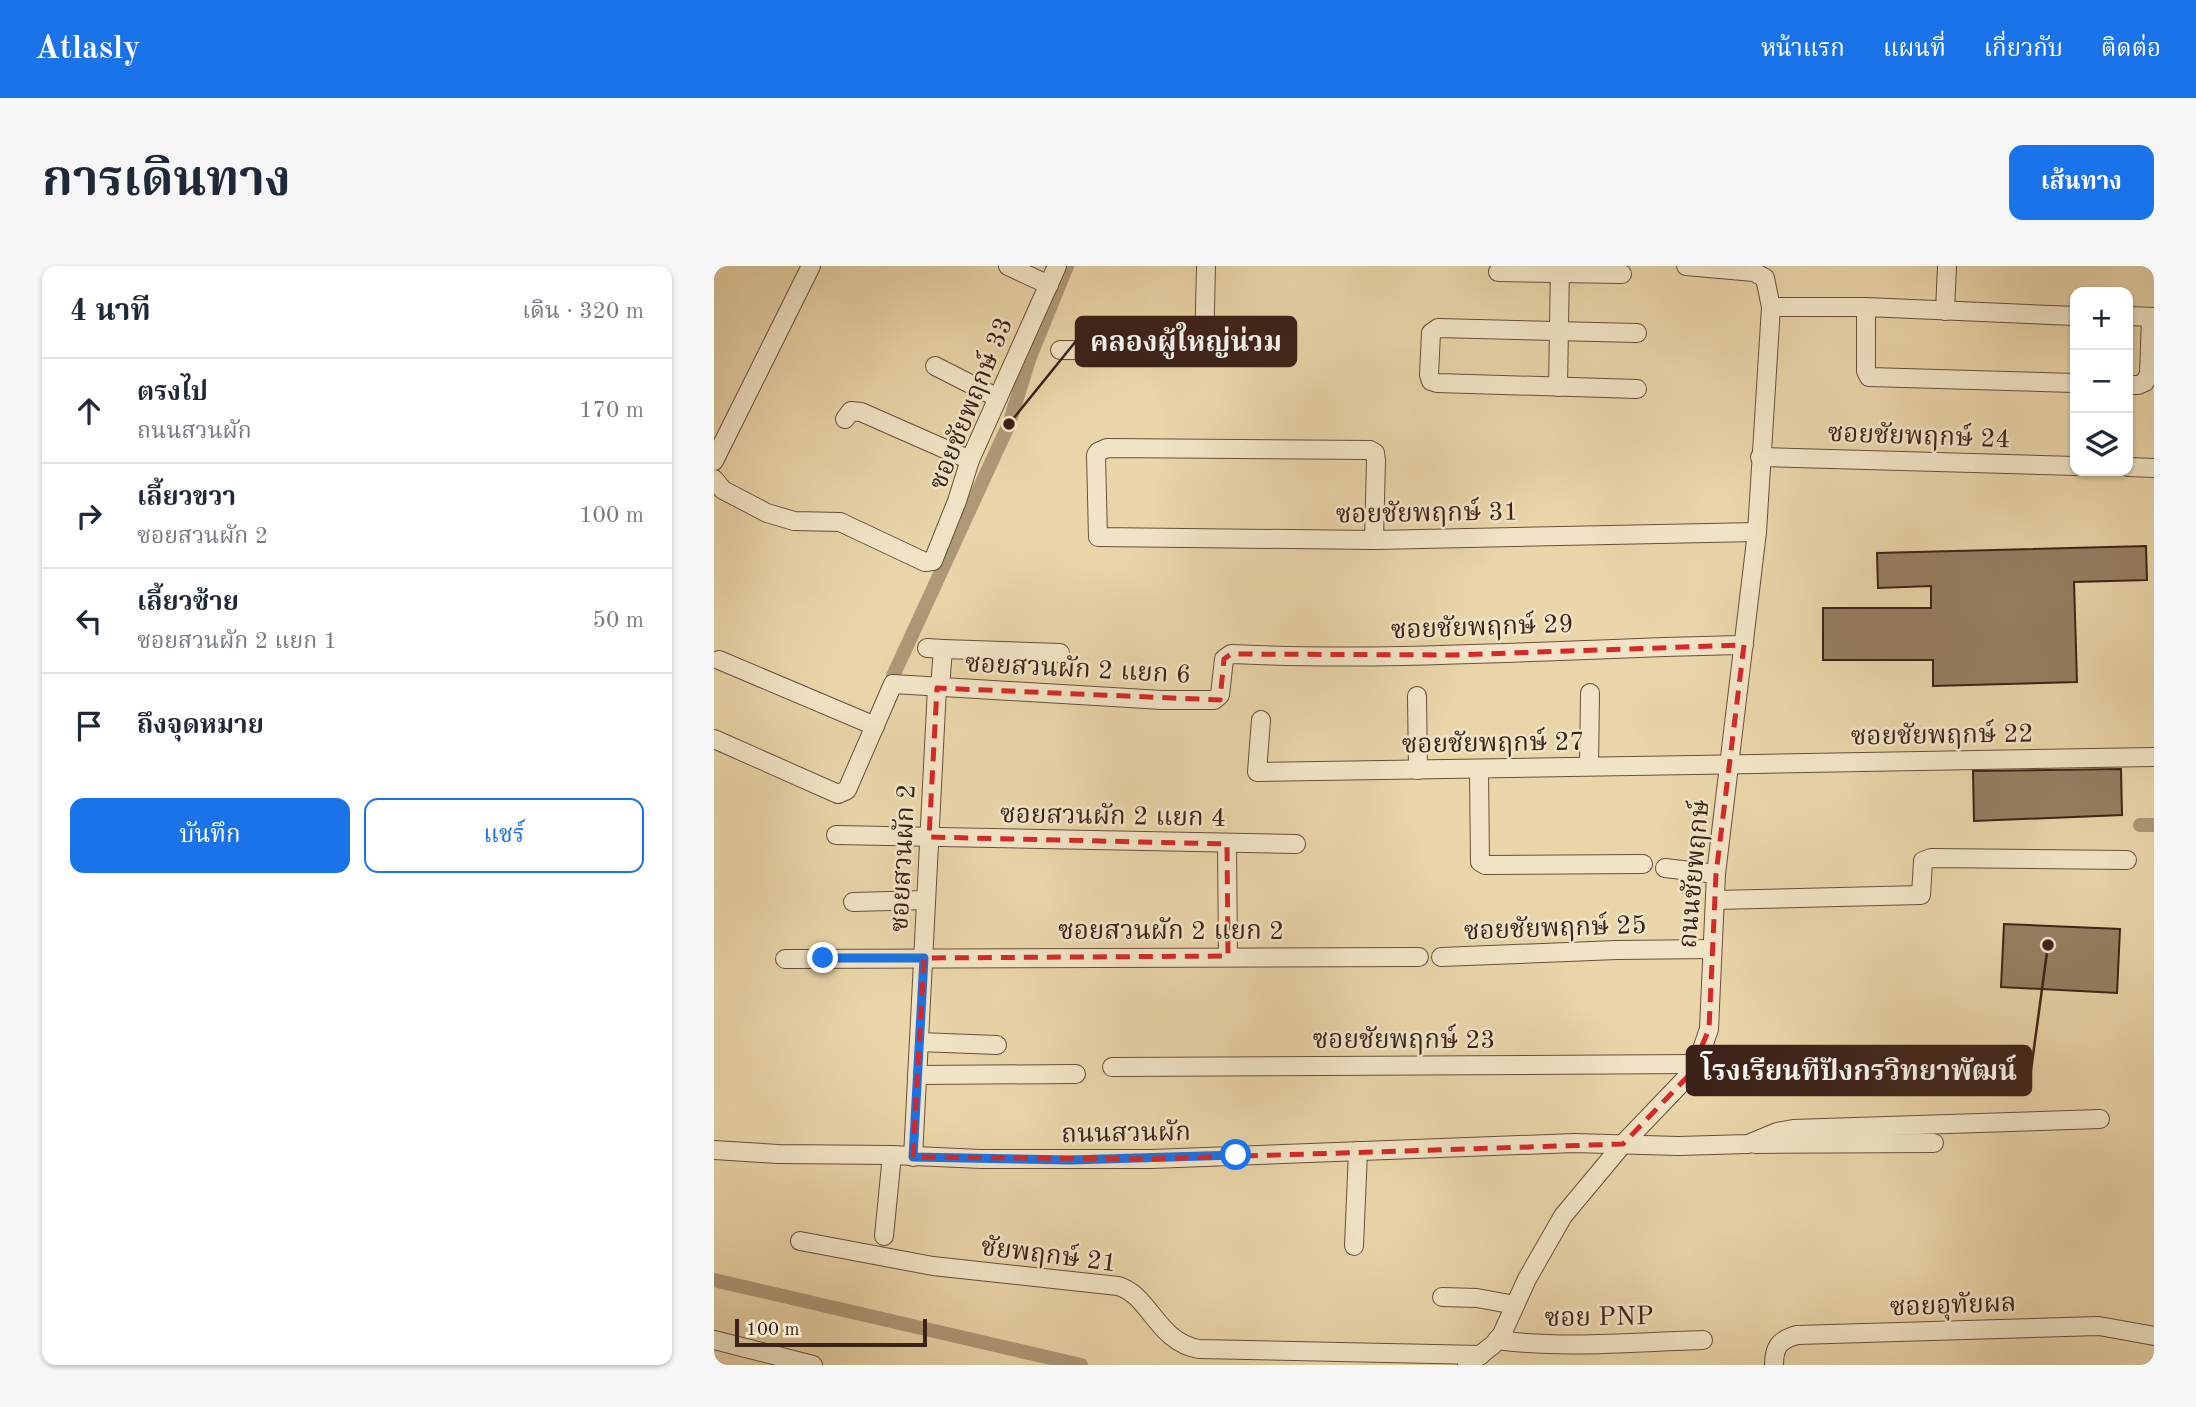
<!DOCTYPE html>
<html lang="th">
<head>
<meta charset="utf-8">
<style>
	:root { --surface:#fff; --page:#f6f6f7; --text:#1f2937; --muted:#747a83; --line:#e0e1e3; --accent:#1a73e8 }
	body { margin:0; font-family:"Old Standard TT","Noto Serif Thai",serif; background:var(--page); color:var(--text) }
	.controls { position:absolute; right:21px; top:21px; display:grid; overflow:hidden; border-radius:14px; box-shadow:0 2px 5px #0004 }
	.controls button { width:63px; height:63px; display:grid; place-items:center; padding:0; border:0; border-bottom:2px solid var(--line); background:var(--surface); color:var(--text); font:35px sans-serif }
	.scale { position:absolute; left:21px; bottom:18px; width:192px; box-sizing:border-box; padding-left:7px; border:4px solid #3c2219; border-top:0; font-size:19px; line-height:24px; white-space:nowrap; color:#3c2219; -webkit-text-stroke:5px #f1e4c6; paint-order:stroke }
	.stop { position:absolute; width:21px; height:21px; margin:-16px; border:5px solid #1a73e8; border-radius:50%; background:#fff }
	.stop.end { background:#1a73e8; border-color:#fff; box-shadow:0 2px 7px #0008 }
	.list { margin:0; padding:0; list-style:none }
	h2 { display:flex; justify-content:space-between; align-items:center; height:91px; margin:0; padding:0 28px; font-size:30px }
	h2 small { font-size:23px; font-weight:400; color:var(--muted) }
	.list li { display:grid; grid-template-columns:46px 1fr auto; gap:21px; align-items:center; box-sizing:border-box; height:105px; padding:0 28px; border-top:2px solid var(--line) }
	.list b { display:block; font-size:26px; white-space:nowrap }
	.list p { margin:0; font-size:23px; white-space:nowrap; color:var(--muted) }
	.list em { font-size:23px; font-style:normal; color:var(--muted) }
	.actions { display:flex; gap:14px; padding:21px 28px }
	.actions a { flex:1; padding:16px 0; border:2px solid var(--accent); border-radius:14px; text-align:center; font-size:24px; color:var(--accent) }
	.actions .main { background:var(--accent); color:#fff }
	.icon { flex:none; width:38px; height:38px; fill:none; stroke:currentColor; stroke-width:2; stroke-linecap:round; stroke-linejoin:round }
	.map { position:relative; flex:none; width:1440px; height:1099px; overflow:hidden; border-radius:14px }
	header { display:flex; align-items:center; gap:42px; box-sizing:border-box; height:98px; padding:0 35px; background:var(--accent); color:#fff }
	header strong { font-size:33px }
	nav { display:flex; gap:38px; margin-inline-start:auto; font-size:24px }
	.intro { display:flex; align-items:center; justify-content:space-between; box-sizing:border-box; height:168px; padding:0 42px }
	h1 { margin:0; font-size:49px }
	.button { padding:18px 32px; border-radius:14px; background:var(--accent); color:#fff; font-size:24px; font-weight:700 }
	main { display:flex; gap:42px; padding:0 42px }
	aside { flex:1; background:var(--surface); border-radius:14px; box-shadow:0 2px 5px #0004 }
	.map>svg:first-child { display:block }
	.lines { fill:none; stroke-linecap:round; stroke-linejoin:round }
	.canal { stroke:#ae9877; stroke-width:14 }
	.building { fill:#967f63; stroke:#3c2219; stroke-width:2 }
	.minor-casing { stroke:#674f3d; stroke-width:20 }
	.minor { stroke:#f1e4c6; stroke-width:18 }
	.route { stroke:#1a73e8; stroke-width:9 }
	.marked { fill:none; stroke:#d62828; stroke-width:5; stroke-dasharray:14 9; stroke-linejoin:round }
	.labels { text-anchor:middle; stroke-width:5; stroke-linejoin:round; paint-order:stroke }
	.street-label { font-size:26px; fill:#3c2219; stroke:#f1e4c6 }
	.leader { fill:none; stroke:#3c2219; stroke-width:2.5 }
	.callout-dot { fill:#3c2219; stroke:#f1e4c6; stroke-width:2.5 }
	.callout { fill:#3c2219; stroke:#3c2219; stroke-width:2.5 }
	.callout-label { font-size:28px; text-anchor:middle; font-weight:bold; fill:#fff }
</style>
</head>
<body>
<header>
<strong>Atlasly</strong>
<nav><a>หน้าแรก</a><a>แผนที่</a><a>เกี่ยวกับ</a><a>ติดต่อ</a></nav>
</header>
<div class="intro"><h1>การเดินทาง</h1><a class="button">เส้นทาง</a></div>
<main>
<aside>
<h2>4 นาที<small>เดิน · 320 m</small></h2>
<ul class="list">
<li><svg class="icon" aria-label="ahead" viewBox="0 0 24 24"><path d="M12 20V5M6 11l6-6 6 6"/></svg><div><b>ตรงไป</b><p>ถนนสวนผัก</p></div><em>170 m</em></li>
<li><svg class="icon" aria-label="right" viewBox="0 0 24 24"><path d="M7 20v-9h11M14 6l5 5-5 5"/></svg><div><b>เลี้ยวขวา</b><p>ซอยสวนผัก 2</p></div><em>100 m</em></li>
<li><svg class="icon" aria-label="left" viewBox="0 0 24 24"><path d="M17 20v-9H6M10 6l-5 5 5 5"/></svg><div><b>เลี้ยวซ้าย</b><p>ซอยสวนผัก 2 แยก 1</p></div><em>50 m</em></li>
<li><svg class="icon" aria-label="arrive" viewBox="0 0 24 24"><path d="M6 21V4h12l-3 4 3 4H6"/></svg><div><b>ถึงจุดหมาย</b></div></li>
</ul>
<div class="actions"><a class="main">บันทึก</a><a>แชร์</a></div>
</aside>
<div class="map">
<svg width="1440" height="1099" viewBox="0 0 1440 1099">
	<rect width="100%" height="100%" fill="#e9d5a8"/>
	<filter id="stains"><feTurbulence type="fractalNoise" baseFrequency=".00286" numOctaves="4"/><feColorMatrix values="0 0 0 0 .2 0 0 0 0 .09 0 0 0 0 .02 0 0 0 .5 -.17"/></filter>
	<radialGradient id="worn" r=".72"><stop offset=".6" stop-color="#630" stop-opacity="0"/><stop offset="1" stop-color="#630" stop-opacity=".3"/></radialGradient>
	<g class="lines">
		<!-- canal -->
		<g class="canal">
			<path d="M179,410L295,158L316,91L353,0"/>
			<path d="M1426,559H1440"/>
			<path d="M0,1014L367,1099"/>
		</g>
	</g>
	<!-- building -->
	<g class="building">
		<path d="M1432,280L1433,314L1360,316L1363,416L1219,420V394H1109V342H1217V320L1164,322L1163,287Z"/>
		<path d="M1407,503L1408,549L1260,555L1259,505Z"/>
		<path d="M1290,658L1406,663L1403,727L1287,721Z"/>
	</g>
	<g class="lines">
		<defs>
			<g id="minor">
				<path d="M294,0L335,19"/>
				<path d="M784,6L908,8"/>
				<path d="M1057,41H1152L1361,50"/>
				<path d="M1152,41V105L1155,111L1361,117"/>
				<path d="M1231,45L1233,0"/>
				<path d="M1414,50L1440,51"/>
				<path d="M346,84L490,85L492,0"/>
				<path d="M221,100L284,132"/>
				<path d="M1414,119H1424L1431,116L1435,108L1437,51"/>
				<path d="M844,121L846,0"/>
				<path d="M923,123L723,117L717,115L715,109L717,67L724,62L923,67"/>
				<path d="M131,153L137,145L147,146L256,194"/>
				<path d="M1046,191L1361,200"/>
				<path d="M0,195L97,0"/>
				<path d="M1414,201L1440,202"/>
				<path d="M0,213L9,224L53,247L80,255L126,256L211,296L219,295L243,235L256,194L343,0"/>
				<path d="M660,274L662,194L661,187L656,184L393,182L384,186L382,189L384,271L660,274L1043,266"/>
				<path d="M213,382L229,383L226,422"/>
				<path d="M229,383L346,387"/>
				<path d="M5,394L161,460"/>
				<path d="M703,430L704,504"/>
				<path d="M547,454L543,506C842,503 1141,495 1440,491"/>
				<path d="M0,473L124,528L133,524L179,418L448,434H500L506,429L510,393L517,388C688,396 859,382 1030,379"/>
				<path d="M875,500L876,427"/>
				<path d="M765,504L766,596L771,599L929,598"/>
				<path d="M122,569L582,578"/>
				<path d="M513,578L514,690"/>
				<path d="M951,602L1002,608"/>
				<path d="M1001,634L1207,629L1209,595L1217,592L1413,594"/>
				<path d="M139,636L212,634"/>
				<path d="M727,691L903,684L998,683"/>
				<path d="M71,693L705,691"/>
				<path d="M205,776L283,779"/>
				<path d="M398,801L983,798"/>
				<path d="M203,809L362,808"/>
				<path d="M1041,878L1220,877"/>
				<path d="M0,884L64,888L178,889L267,893H437L860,877L964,880L1034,878L1063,866L1079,863L1386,853"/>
				<path d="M199,891L223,422"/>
				<path d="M170,970L178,889"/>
				<path d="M86,975L219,1000L404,1020C436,1029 443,1076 485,1083L767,1089"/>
				<path d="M640,980L644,885"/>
				<path d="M728,1031L763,1032L801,1039"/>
				<path d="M0,1074L99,1099"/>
				<path d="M783,1074C851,1083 921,1076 989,1074"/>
				<path d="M753,1099L779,1079L788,1068L813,1013L849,950L909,878L976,808L983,798L995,763L1002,608L1043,266L1057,41L1051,12L1040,6L972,0"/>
				<path d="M1060,1099C1060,1081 1065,1074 1083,1069L1385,1060L1440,1070"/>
			</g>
		</defs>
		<!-- minor casing -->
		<use href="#minor" class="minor-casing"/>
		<!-- minor -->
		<use href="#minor" class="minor"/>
	</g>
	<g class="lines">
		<!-- route -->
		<path class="route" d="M109,692H210L199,891L356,894L522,889"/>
	</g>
	<!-- marked area -->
	<path class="marked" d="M1030,379L1002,608L995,763L976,808L909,878L437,893L199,891L210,692L514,690L513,578L215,571L223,422L506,434L510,393L517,388L738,389Z"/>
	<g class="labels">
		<!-- street labels -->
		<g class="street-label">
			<text transform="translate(256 137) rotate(-68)" y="9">ซอยชัยพฤกษ์ 33</text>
			<text transform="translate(1205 169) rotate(2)" y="9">ซอยชัยพฤกษ์ 24</text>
			<text transform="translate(713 246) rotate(-1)" y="9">ซอยชัยพฤกษ์ 31</text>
			<text transform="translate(768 360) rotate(-2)" y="9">ซอยชัยพฤกษ์ 29</text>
			<text transform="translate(364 402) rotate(3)" y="9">ซอยสวนผัก 2 แยก 6</text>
			<text transform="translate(1228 468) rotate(-1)" y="9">ซอยชัยพฤกษ์ 22</text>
			<text transform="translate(779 476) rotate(-1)" y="9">ซอยชัยพฤกษ์ 27</text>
			<text transform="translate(399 549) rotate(1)" y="9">ซอยสวนผัก 2 แยก 4</text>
			<text transform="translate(188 592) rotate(-87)" y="9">ซอยสวนผัก 2</text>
			<text transform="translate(979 608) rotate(-85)" y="9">ถนนชัยพฤกษ์</text>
			<text transform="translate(841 661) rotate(-2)" y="9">ซอยชัยพฤกษ์ 25</text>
			<text x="457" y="673">ซอยสวนผัก 2 แยก 2</text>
			<text x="690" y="782">ซอยชัยพฤกษ์ 23</text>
			<text transform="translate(412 866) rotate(-1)" y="9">ถนนสวนผัก</text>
			<text transform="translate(335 988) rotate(7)" y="9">ชัยพฤกษ์ 21</text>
			<text transform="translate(1239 1038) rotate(-2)" y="9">ซอยอุทัยผล</text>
			<text transform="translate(885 1050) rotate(-1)" y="9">ซอย PNP</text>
		</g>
	</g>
	<!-- callouts -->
	<path class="leader" d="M295 158L362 75M1334 679L1317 804"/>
	<g class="callout-dot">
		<circle cx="295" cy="158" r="7"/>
		<circle cx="1334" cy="679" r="7"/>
	</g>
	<g class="callout">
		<rect x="362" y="51" width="220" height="49" rx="7"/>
		<rect x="973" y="780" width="344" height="49" rx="7"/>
	</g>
	<g class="callout-label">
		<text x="472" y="85">คลองผู้ใหญ่น่วม</text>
		<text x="1145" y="814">โรงเรียนทีปังกรวิทยาพัฒน์</text>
	</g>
	<rect width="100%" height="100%" filter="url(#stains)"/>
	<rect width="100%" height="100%" fill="url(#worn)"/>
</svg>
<div class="controls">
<button>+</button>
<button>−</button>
<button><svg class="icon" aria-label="layers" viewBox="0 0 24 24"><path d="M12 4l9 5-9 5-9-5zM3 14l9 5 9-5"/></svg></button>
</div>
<div class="scale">100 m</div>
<div class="stop" style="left:522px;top:889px"></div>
<div class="stop end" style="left:109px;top:692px"></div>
</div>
</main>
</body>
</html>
